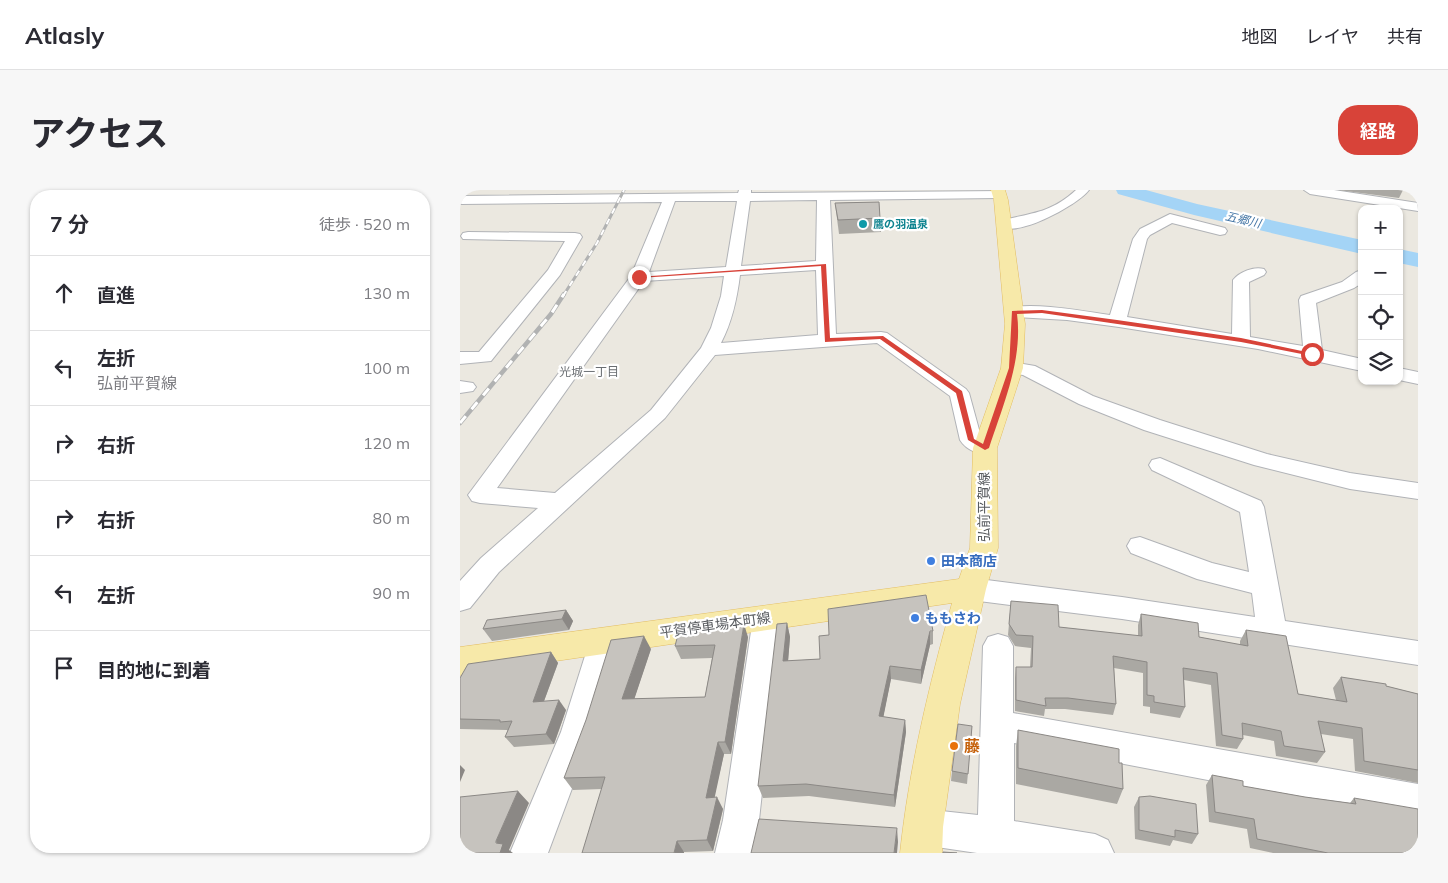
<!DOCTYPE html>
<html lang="ja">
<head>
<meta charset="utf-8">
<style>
	:root { --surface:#fff; --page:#f7f7f7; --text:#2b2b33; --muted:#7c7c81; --line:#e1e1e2; --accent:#d84339 }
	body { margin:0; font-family:Mulish,"Noto Sans JP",sans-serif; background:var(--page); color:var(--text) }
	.controls { position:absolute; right:15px; top:15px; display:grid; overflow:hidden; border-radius:10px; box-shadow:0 1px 4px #0004 }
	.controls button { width:45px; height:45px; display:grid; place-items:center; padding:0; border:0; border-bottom:1px solid var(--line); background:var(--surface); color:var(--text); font:25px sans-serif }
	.stop { position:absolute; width:15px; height:15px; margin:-11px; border:4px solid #d84339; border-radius:50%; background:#fff }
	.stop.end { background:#d84339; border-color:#fff; box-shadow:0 1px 5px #0008 }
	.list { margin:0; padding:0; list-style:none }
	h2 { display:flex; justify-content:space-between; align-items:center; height:65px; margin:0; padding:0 20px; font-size:21px }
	h2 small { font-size:16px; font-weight:400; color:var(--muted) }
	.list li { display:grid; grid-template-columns:32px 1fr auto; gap:15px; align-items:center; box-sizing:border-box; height:75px; padding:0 20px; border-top:1px solid var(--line) }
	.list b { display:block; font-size:19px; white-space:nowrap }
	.list p { margin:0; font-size:16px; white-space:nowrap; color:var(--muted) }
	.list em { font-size:16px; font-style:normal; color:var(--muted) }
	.icon { flex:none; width:28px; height:28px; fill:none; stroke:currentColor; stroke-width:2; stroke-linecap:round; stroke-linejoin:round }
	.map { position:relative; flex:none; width:958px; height:663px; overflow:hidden; border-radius:20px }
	header { display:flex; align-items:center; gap:30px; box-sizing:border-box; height:70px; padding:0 25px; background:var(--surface); border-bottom:1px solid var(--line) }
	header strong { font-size:24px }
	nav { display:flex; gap:28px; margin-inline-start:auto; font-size:18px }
	.intro { display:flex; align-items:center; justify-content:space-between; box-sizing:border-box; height:120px; padding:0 30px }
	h1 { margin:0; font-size:35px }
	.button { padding:12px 22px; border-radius:20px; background:var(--accent); color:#fff; font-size:18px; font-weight:700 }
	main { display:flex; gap:30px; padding:0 30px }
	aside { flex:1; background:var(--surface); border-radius:20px; box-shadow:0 1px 4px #0004 }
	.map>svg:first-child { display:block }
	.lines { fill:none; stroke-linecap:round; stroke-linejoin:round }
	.river { fill:#a4d4f6; fill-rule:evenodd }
	.minor-casing { stroke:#b1b3b7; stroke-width:2 }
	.major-casing { stroke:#e3bd61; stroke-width:1 }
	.minor { fill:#fff; fill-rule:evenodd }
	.major { fill:#f7e9a9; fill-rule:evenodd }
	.rail-far1-casing { stroke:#b1b2b2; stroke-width:3 }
	.rail-casing { stroke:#b1b2b2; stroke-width:4.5 }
	.rail-far1 { stroke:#fff; stroke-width:2; stroke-dasharray:6; stroke-linecap:butt }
	.rail { stroke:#fff; stroke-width:3; stroke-dasharray:9; stroke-linecap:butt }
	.wall { fill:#aaa8a3 }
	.shaded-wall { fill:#8b8885 }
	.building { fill:#c6c3be; stroke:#8b8885 }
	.route { fill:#d84339 }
	.culture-dot { fill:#0f9aa8; stroke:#fff; stroke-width:2 }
	.shop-dot { fill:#3f7fe0; stroke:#fff; stroke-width:2 }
	.food-dot { fill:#e8710a; stroke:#fff; stroke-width:2 }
	.labels { text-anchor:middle; stroke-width:4.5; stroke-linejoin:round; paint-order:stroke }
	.far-culture-label { font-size:11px; font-weight:bold; fill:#0d838f; stroke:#fff; text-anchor:start }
	.far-water-label { font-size:12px; font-style:italic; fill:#4476a6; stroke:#fff }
	.far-neighbourhood-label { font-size:12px; fill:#6a6e72; stroke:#fff }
	.street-label { font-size:14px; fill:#595c60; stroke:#fff }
	.shop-label { font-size:14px; font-weight:bold; fill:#366cbe; stroke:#fff; text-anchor:start }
	.near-food-label { font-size:16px; font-weight:bold; fill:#c56008; stroke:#fff; text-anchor:start }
</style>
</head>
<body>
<header>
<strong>Atlasly</strong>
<nav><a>地図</a><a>レイヤ</a><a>共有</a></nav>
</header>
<div class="intro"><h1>アクセス</h1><a class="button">経路</a></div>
<main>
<aside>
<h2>7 分<small>徒歩 · 520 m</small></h2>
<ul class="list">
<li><svg class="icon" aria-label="ahead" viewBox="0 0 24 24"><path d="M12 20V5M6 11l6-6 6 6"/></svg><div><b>直進</b></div><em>130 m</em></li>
<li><svg class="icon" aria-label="left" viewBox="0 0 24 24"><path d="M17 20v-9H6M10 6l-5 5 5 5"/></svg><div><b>左折</b><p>弘前平賀線</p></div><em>100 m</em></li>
<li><svg class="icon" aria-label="right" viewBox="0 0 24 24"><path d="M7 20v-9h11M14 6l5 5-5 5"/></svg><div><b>右折</b></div><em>120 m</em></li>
<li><svg class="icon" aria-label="right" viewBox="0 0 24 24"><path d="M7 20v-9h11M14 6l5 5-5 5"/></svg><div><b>右折</b></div><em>80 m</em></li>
<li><svg class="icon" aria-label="left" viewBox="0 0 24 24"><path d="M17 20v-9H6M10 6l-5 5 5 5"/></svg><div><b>左折</b></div><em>90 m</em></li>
<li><svg class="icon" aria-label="arrive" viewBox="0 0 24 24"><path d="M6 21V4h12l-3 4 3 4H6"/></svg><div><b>目的地に到着</b></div></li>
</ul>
</aside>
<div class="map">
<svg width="958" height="663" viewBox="0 0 958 663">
	<rect width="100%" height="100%" fill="#ebe8e0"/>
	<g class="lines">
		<!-- river -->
		<g class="river">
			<path d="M656,0H686L737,14L902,50V64L734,25L658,4Z"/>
			<path d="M939,59L958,63V77L939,73Z"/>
		</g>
		<defs>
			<g id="minor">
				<path d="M279,0H291V3L543,1L545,4L539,8L370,10L376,144L421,142L427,143L506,199L509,203L521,247L533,253L536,258L533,263C521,266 507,261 500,250L490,206L417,153L255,165L205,228L39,382L10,418L0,421V391L21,368L78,318L20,313L12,311L8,305L171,86L202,12L0,14V6L278,3ZM357,10L356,71L281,76L290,11ZM215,11H277L266,77L189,82ZM356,80L358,145L261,153C272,132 277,109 280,85ZM264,86L261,106L251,138L241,158L191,220L95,303L37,298L184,91Z"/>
				<path d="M616,0H629C618,15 551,52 537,34L539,31C570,23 590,24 616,0Z"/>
				<path d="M844,0H874L958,13V21L850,4Z"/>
				<path d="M710,24L765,38L767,41L765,44L760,45L712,33L690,45L687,49L667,127L772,144L773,90C779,82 794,76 804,79L806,82L804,85L789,92L790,147L843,156L839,110L841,106L882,92L896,82L902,80V93L894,98L856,113L862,160L902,169V181L798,159L659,137L607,130L554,127L548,126L545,122L548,118C575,112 622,121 650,125L673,49L680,39Z"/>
				<path d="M8,42L115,43L120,44L122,47L100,85L31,171L0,174V162H19L88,80L105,51L3,49L1,46L3,43Z"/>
				<path d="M552,172L575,176L633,206L700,230L807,264L890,283L958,293V309L890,299L794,275L684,240L619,214L563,185L545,182L542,178L545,174Z"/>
				<path d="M939,178L958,182V194L939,190Z"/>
				<path d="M0,191L13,193L16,197L13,201L0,203Z"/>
				<path d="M700,268L801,311L804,317L825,431L958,451V475L662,429L511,410L501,406L497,399L501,392L511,388L662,407L795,427L792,403L737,389L671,363L667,356L671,349L680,347L752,373L789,382L780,322L692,280L689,275L692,270Z"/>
				<path d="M307,417L317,420L321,428L299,630L293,663H255L263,630L293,428L297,420Z"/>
				<path d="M145,438L155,441L160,450L133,542L88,663H50L101,542L130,450L135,441Z"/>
				<path d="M538,444L548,447L553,456V523L958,594V630L554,553V631L635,644L648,650L654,663H517L463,655L450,650L445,637L450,624L463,619L518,625L523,456L528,447Z"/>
			</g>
			<path id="major" d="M531,0H545L548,10L565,134L563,178L537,258L538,358L526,399L500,514L483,637L482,663H440C449,578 469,496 492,413L0,485V457L499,389L510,358L513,258L541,178L545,134L534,10Z"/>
		</defs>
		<!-- minor casing -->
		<use href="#minor" class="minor-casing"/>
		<!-- major casing -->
		<use href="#major" class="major-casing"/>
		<!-- minor -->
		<use href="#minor" class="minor"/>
		<!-- major -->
		<use href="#major" class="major"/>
		<defs>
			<path id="rail-far1" d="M103,106L137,53L164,0"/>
			<path id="rail" d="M0,233L91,124L104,104"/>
		</defs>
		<!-- rail-far1 casing -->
		<use href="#rail-far1" class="rail-far1-casing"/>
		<!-- rail casing -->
		<use href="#rail" class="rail-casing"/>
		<!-- rail-far1 -->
		<use href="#rail-far1" class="rail-far1"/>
		<!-- rail -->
		<use href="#rail" class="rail"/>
	</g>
	<!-- wall -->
	<g class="wall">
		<path d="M878,0H943L939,8Z"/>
		<path d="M419,12L421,42L379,44L375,13Z"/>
		<path d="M551,411L599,437L678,446V435L681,424L739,447L780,455V451L786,440L838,504L876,510L873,498L881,487L926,496L958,504V593L895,581L893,549L861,544L865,562L857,573L816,566L814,551L783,545V549L777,559L756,556L751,495L724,490L725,517L720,528L690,523V517L683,516V483L654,478L656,514L653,525L605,519H585L584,526L555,521V488L556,477H570L571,458L555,456L548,445Z"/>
		<path d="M106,420L113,431L109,440L32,451L23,439Z"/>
		<path d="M327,433L330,447L328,471L360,469L473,441V454L470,455L461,494L431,489L423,527L445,530L446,542L435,617L349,606L303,608L298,596Z"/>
		<path d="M288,447L271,564H264L254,607L263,619L253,661L224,662L142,599L113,600L104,588L191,459L174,509L245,507L252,468L221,469L215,456Z"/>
		<path d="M91,462L98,473L84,511L106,520L94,554L54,557L45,547L48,541L47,540L0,539V488Z"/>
		<path d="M512,536L507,594L491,591L492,581Z"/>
		<path d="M558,540L659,573L663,599L657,614L556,594V556Z"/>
		<path d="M752,585L783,596L845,607L890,613L894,608L958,663H813L790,658L787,639L749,632L746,595Z"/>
		<path d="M679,607L738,644L732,654L713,650L710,656L675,649L674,617Z"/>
	</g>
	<!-- shaded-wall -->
	<g class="shaded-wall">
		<path d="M106,420L113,431L109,440L102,429Z"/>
		<path d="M327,433L330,447L327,484L323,471Z"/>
		<path d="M284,434L288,447L271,564L265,552Z"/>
		<path d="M470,441V455L461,494V480Z"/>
		<path d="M184,446L191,459L170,522L162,509Z"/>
		<path d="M91,462L98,473L80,522L73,512Z"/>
		<path d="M430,476L431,489L421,539L419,526Z"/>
		<path d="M99,510L106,520L94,554L86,544Z"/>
		<path d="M445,530L446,542L435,617L434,605Z"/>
		<path d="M258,552L264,564L252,620L246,608Z"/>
		<path d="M0,575L5,580L0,592Z"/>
		<path d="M58,601L69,613L49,660L53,663H40L36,651Z"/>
		<path d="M257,607L263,619L253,661L247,650Z"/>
		<path d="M437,638L438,652L437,663H434Z"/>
		<path d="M217,651L224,662V663H214Z"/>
	</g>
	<!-- building -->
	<g class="building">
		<path d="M419,12L420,28L378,30L375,13Z"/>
		<path d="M466,405L473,441H470L461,480L430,476L419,526L445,530L434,605L346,594L298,596L317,434L327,433L323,471L360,469L359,446L369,445L368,419Z"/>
		<path d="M551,411L598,415L599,437L682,446L681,424L738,433L739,447L788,456L786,440L826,446L838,504L887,512L881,487L926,494V496L958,504V580L904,571L902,538L858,531L865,562L824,556L821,541L782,533L783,549L762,545L757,483L723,478L725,517L694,512V506L687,505V472L653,466L656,514L608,508H585L586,516L556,510V477H572L573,446L556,445L549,434Z"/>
		<path d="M106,420L102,429L23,439L27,430Z"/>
		<path d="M284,434L265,552H258L246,608L257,607L247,650L217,651L214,663H122L145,587L104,588L126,530L151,450L184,446L162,509L245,507L255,455L215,456L219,441Z"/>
		<path d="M91,462L73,512L99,510L86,544L45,547L52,531L40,532V530L0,529V488L8,474Z"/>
		<path d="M498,534L512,536L508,584L492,581Z"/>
		<path d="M558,540L659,559V573H662L663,599L558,578Z"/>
		<path d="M752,585L783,591V596L845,607L896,614L894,608L958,619V663H868L797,649L794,629L755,622Z"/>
		<path d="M58,601L36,651V653L43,654L40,663H0V607Z"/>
		<path d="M690,606L736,614L738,644L715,640V647L679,640V607Z"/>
		<path d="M299,629L437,638L434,663H291Z"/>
		<path d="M483,662L497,663H483Z"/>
	</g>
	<!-- route -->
	<path class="route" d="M366,74L370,148L423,146L502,201L514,249L523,254L549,178L552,121L582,120L657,130L781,148L856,164L852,166L781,152L582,123L557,124C563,170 543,215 529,258L525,260L508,250L496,203L420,149L365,152L361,76L179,88L177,87Z"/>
	<!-- markers -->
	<circle class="culture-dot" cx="403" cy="34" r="5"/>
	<g class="shop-dot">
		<circle cx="471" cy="371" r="5"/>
		<circle cx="455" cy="428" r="5"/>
	</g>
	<circle class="food-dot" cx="494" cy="556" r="5"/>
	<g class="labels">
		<!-- far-culture labels -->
		<g class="far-culture-label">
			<text x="413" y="38">鷹の羽温泉</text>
		</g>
		<!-- far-water labels -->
		<g class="far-water-label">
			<text transform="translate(783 30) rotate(13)" y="4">五郷川</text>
		</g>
		<!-- far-neighbourhood labels -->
		<g class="far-neighbourhood-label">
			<text x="129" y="186">光城一丁目</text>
		</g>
		<!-- street labels -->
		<g class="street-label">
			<text transform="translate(524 317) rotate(-90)" y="5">弘前平賀線</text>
			<text transform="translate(255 435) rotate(-8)" y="5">平賀停車場本町線</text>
		</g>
		<!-- shop labels -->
		<g class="shop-label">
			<text x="481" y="376">田本商店</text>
			<text x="465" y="433">ももさわ</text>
		</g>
		<!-- near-food labels -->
		<g class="near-food-label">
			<text x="504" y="562">藤</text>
		</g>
	</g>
</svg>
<div class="controls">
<button>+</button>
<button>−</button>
<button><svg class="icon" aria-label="locate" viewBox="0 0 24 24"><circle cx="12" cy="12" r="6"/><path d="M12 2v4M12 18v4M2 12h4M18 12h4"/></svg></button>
<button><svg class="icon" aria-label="layers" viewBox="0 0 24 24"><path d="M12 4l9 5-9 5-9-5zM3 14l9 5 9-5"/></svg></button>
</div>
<div class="stop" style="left:852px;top:164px"></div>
<div class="stop end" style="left:179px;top:87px"></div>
</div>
</main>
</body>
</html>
